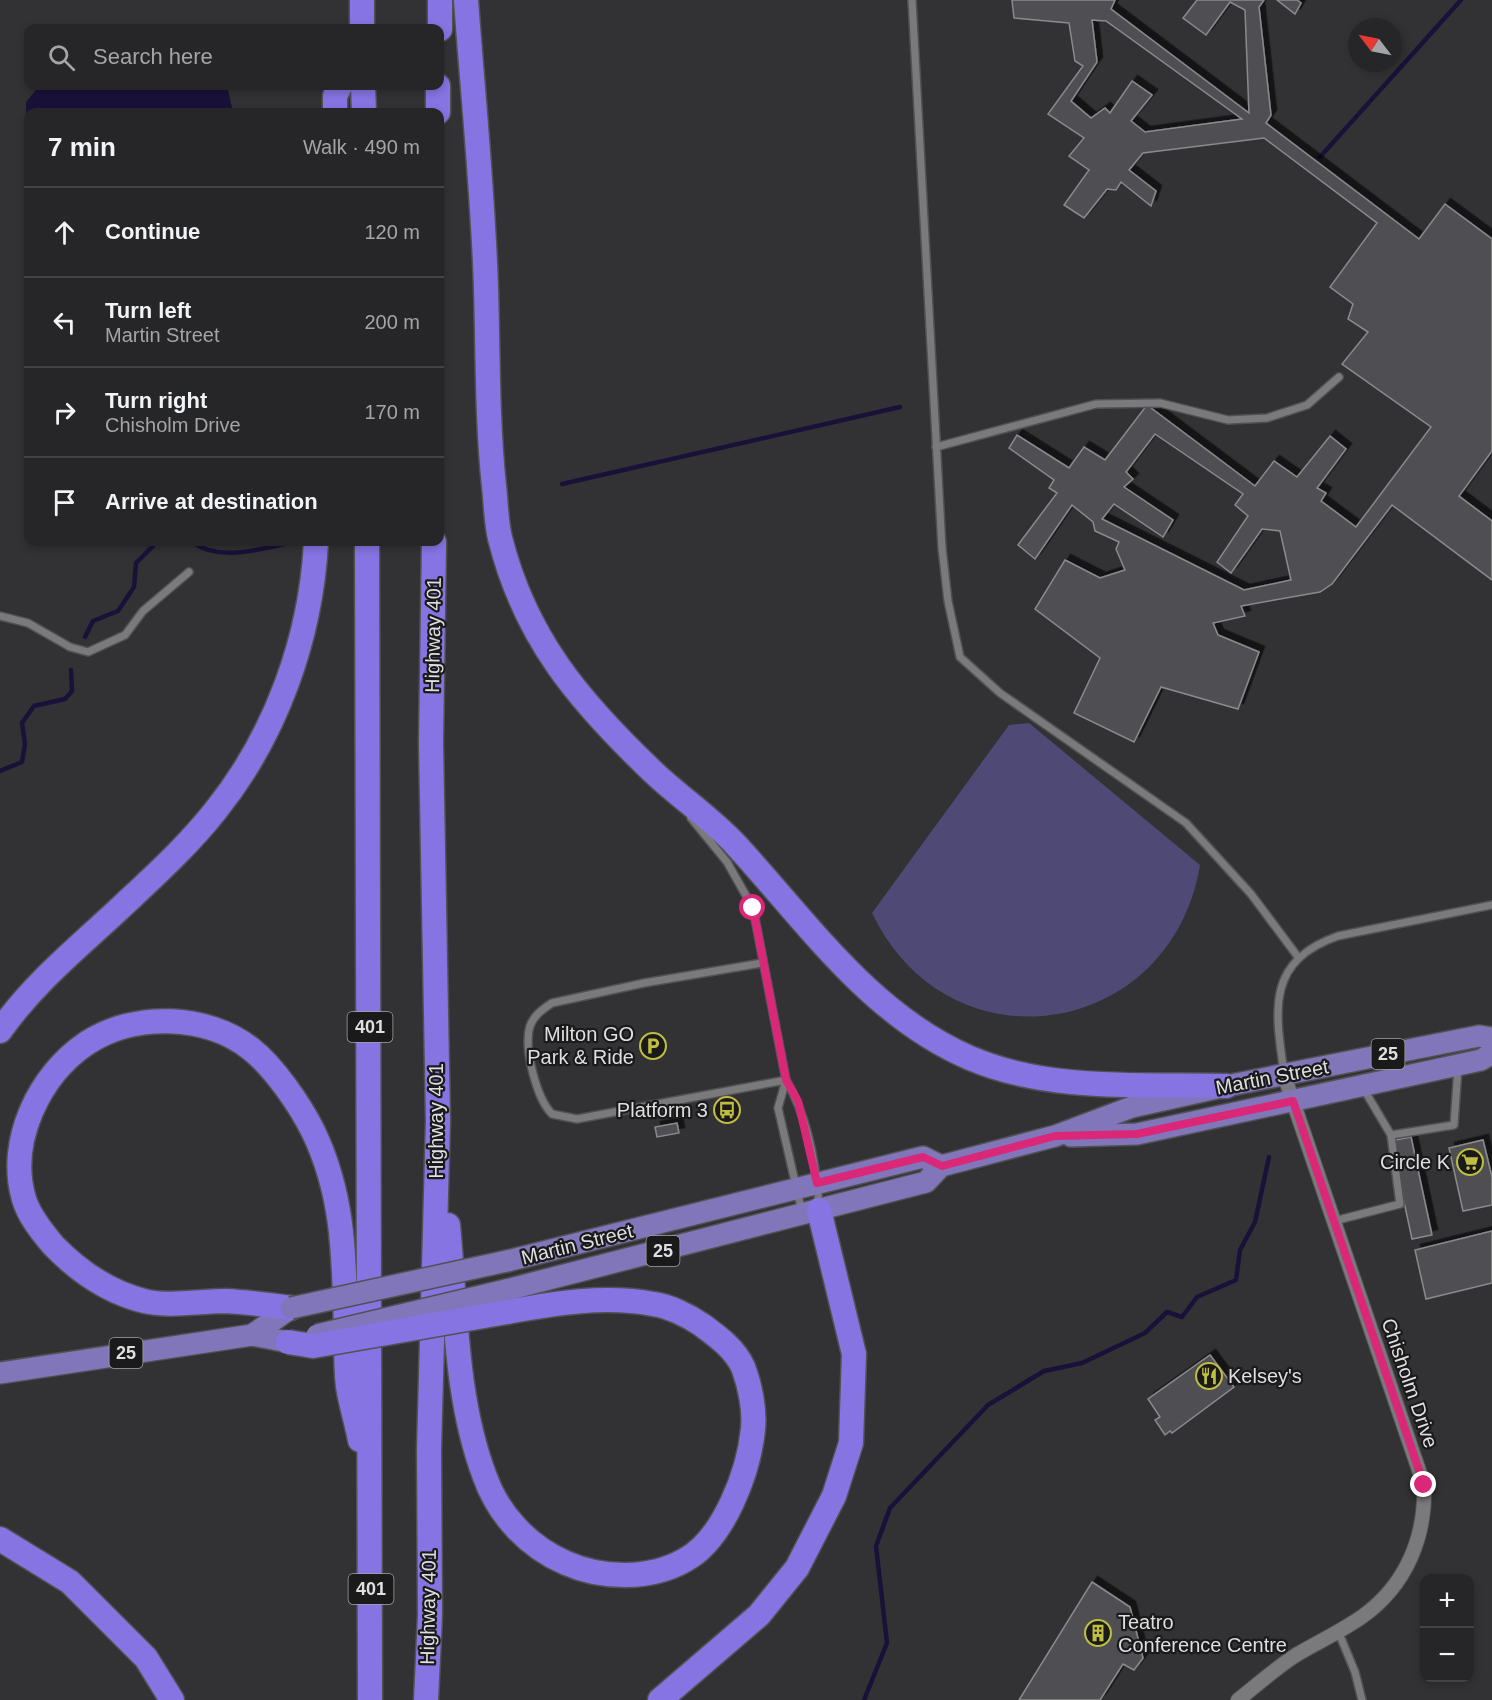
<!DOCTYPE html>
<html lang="en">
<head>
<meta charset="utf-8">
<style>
	:root { --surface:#262628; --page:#2e2e30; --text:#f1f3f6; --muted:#a4a5a8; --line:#424345 }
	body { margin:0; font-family:Arial,sans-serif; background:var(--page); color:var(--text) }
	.controls { position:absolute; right:18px; bottom:18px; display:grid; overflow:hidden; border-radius:12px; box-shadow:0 3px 9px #0003 }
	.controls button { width:54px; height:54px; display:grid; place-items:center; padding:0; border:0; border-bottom:2px solid var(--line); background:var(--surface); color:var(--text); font:30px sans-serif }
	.compass { position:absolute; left:1348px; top:18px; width:54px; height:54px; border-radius:50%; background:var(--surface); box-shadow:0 3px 9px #0003; rotate:302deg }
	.stop { position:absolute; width:18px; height:18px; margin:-14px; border:4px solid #db2777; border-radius:50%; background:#fff }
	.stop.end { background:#db2777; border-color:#fff; box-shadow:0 2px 6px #0008 }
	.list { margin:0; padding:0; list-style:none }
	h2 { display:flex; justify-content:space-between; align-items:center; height:78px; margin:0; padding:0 24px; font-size:26px }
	h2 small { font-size:20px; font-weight:400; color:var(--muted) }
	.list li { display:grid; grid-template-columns:39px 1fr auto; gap:18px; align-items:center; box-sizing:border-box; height:90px; padding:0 24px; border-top:2px solid var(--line) }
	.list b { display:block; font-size:22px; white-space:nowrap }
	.list p { margin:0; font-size:20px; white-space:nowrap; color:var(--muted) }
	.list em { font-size:20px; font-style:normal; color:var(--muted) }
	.icon { flex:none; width:33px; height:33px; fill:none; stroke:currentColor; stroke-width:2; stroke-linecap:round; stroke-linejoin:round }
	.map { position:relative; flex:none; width:1492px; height:1700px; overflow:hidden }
	.search { position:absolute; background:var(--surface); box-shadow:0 3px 9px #0003; left:24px; top:24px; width:420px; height:66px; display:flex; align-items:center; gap:15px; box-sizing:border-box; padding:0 21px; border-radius:12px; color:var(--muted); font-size:22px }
	.panel { position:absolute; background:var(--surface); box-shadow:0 3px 9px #0003; left:24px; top:108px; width:420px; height:438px; border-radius:12px }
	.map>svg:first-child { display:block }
	.green { fill:#4f4976 }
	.water { fill:#1a1139 }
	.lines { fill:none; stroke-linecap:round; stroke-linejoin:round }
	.stream { stroke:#1a1139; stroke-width:4.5 }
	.building { fill:#4f4f53; stroke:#8a8a8e; stroke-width:1.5; fill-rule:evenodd; filter:url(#shadow) }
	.lane-casing { stroke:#515154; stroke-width:10 }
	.street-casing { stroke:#515154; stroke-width:16 }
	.primary-casing { stroke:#515154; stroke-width:24 }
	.highway-casing { stroke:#515154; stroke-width:27 }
	.lane { stroke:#7a7a7d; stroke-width:7 }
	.street { stroke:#7a7a7d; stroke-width:14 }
	.primary { stroke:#8176ba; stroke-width:21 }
	.highway { stroke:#8674e3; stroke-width:24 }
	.primary-bridge-casing { stroke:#515154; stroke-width:24; stroke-linecap:butt }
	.highway-bridge-casing { stroke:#515154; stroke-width:27; stroke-linecap:butt }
	.primary-bridge { stroke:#8176ba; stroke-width:21 }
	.highway-bridge { stroke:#8674e3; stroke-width:24 }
	.route { stroke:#db2777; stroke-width:8 }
	.labels { text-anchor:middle; stroke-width:4.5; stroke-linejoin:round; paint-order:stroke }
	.shield { fill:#1a1a1b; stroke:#a4a4a6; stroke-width:1.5 }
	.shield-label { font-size:18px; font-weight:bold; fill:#dfdfe1 }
	.street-label { font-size:20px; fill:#dfdfe1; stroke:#1a1a1b }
	.poi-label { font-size:20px; fill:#dfdfe1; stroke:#1a1a1b; text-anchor:end }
</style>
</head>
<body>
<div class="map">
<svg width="1492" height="1700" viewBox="0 0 1492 1700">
	<defs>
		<filter id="shadow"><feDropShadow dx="5.5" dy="-5.5" stdDeviation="0" flood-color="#0009"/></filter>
	</defs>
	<rect width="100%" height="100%" fill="#323235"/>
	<!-- green -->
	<path class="green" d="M1029,723L1200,865C1171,1039 949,1074 872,913L1009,725Z"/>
	<!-- water -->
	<path class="water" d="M39,86H227L233,112H28V147L26,142V102Z"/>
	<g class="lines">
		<!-- stream -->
		<g class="stream">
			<path d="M1320,157L1461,0"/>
			<path d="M562,484L900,407"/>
			<path d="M192,542C221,563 262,548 295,542"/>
			<path d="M85,637L93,621L118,611L134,587L136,563L157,542"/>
			<path d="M0,771L22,762L25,744L22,723L34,706L65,699L72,691L71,670"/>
			<path d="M864,1700L887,1643L876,1546L890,1508L988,1405L1044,1371L1082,1363L1145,1333L1167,1312L1182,1317L1197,1297L1236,1280L1240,1250L1255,1222L1269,1157"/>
		</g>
	</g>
	<!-- building -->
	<g class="building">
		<path d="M1012,0H1115L1111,9L1249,113L1245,10L1230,2L1206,35L1183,18L1197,0H1264L1259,7L1271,115L1266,123L1419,239L1445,204L1492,239V451L1459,496L1492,521V580L1392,505L1332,584L1320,592L1241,606L1245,616L1213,623L1218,635L1259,652L1238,709L1161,687L1134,742L1074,713L1100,658L1035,609L1065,560L1100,578L1125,570L1116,549L1119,542L1095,531L1093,522L1072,505L1035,559L1018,545L1057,493L1049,488L1054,480L1009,448L1017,435L1069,468L1084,447L1105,460L1147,405L1255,486L1274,461L1297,477L1330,436L1346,449L1317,488L1326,493L1321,501L1356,527L1431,427L1342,364L1368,332L1348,319L1353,304L1330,287L1377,223L1264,138L1143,153L1129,170L1156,191L1151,206L1121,182L1116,190L1107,189L1084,218L1064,205L1089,170L1069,156L1084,138L1048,114L1083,66L1075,61L1069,23L1014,18ZM1092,20L1106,21L1242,119L1145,132L1131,121L1152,95L1132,81L1110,113L1105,108L1091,118L1071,101L1097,62ZM1155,434L1243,494L1235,505L1248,516L1217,562L1231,573L1262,529L1280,531L1291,580L1244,590L1102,519L1114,504L1163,537L1173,520L1124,487L1133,479L1126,472Z"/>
		<path d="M1277,0H1297L1301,3L1295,14Z"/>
		<path d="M677,1123L679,1133L657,1137L655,1127Z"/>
		<path d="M1411,1137L1432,1235L1412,1239L1391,1141Z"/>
		<path d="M1483,1140L1492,1177V1205L1463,1211L1449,1148Z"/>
		<path d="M1492,1231V1283L1426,1299L1415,1250Z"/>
		<path d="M1210,1355L1234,1387L1172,1433L1170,1431L1165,1435L1155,1420L1160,1417L1148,1399Z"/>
		<path d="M1092,1582L1130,1607L1143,1658L1134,1670L1123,1664L1100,1700H1019Z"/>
	</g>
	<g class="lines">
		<defs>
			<g id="lane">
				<path d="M912,0L942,548L948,601L960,657L1000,693L1186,823L1251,894L1298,957"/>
				<path d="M936,447L1096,404L1160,403L1228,420L1267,418L1307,405L1339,377"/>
				<path d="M0,616L28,623L70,647L88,652L125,635L143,611L189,572"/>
				<path d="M691,818L727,862L753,908L786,1080C807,1116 816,1163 819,1205"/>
				<path d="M762,963L644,983L552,1003C543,1009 534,1015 530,1026C523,1048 537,1099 552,1114L577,1119L786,1080"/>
				<path d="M1284,1073C1275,1010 1266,961 1338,936L1492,905"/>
				<path d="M786,1080L778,1108L802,1212"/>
				<path d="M1363,1088L1391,1135"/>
				<path d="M1334,1221L1400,1204L1391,1135L1454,1125L1458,1068"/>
				<path d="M1338,1631L1355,1672L1362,1700"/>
			</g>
			<path id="street" d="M1238,1700C1257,1685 1276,1668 1296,1655C1318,1642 1342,1631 1363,1616C1406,1585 1426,1537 1424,1485L1284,1075"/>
			<g id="primary">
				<path d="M1071,1136L1137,1134L1481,1060L1492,1053"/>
				<path d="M507,1261L923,1157L941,1166"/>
				<path d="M506,1290L926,1182L941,1166L1055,1136L1132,1107L1226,1086L1479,1036L1492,1038"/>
				<path d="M252,1335L291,1308"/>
				<path d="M0,1373L252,1335L288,1342"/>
			</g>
			<g id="highway">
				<path d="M362,0V28"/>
				<path d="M466,0C473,96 483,192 486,288C488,354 487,420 494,486C496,503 496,522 500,538C525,638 579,701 651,770C679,797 710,817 736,845C808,923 870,1015 970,1058C1049,1092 1142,1084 1226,1086"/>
				<path d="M440,29V0"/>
				<path d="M363,86L364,112"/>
				<path d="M335,112V96L340,86"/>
				<path d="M438,112V86"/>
				<path d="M367,542L370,1700"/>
				<path d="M0,1031C32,985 76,949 117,911C151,879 187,847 216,810C276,735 311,638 316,542"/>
				<path d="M448,1225C456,1308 455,1399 485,1477C499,1516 529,1547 566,1563C602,1579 650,1580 685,1560C724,1539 749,1471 753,1429C755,1410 750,1385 743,1367C735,1349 717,1336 702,1325C689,1316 669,1306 653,1304C605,1295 555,1303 507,1312"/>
				<path d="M291,1308C269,1305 247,1302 226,1301C202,1301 167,1307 144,1301C109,1292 78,1271 53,1245C42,1232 29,1216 24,1199C7,1142 39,1075 87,1043C134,1012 207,1014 251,1049C274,1067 300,1105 313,1131C345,1197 344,1261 346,1333C347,1352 345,1373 349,1392C352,1408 357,1424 360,1440"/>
				<path d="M0,1539L70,1582L146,1658L172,1700"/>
				<path d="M426,1700L430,1615L429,1450L438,1121L431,743L434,542"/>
				<path d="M660,1700L759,1615L797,1568L834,1496L851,1443L854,1354L819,1210"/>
			</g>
		</defs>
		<!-- lane casing -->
		<use href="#lane" class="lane-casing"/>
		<!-- street casing -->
		<use href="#street" class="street-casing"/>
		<!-- primary casing -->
		<use href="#primary" class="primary-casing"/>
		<!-- highway casing -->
		<use href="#highway" class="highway-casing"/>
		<!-- lane -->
		<use href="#lane" class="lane"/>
		<!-- street -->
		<use href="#street" class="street"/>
		<!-- primary -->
		<use href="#primary" class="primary"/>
		<!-- highway -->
		<use href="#highway" class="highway"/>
		<defs>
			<g id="primary-bridge">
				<path d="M291,1308L507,1261"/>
				<path d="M317,1335L506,1290"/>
			</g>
			<path id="highway-bridge" d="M288,1342L313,1346L507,1312"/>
		</defs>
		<!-- primary-bridge casing -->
		<use href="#primary-bridge" class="primary-bridge-casing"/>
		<!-- highway-bridge casing -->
		<use href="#highway-bridge" class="highway-bridge-casing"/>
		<!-- primary-bridge -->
		<use href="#primary-bridge" class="primary-bridge"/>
		<!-- highway-bridge -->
		<use href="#highway-bridge" class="highway-bridge"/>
	</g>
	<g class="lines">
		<!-- route -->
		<path class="route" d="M753,908L786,1080L798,1101L817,1183L923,1157L942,1166L1055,1136L1137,1134L1293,1101L1424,1485"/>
	</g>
	<!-- icons -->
	<defs>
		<symbol id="parking-ring" viewBox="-11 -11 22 22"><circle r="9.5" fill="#1a1a1b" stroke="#c0be40" stroke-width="1.5"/><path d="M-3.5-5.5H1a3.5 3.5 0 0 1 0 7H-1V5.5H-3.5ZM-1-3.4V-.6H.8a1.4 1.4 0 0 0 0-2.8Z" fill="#c0be40"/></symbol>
		<symbol id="bus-ring" viewBox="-11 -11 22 22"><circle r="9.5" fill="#1a1a1b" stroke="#c0be40" stroke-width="1.5"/><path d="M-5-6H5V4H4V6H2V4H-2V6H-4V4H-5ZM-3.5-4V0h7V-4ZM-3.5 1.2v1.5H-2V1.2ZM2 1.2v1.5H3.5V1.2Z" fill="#c0be40"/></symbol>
		<symbol id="supermarket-ring" viewBox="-11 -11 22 22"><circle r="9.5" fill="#1a1a1b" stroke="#c0be40" stroke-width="1.5"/><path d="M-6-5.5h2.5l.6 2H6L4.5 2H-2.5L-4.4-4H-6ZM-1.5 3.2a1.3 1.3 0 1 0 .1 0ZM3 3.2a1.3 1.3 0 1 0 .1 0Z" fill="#c0be40"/></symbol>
		<symbol id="restaurant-ring" viewBox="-11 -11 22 22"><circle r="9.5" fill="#1a1a1b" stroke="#c0be40" stroke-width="1.5"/><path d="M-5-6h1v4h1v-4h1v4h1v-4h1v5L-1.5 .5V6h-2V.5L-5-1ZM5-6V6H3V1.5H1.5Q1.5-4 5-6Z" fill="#c0be40"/></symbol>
		<symbol id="building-ring" viewBox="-11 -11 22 22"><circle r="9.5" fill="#1a1a1b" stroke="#c0be40" stroke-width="1.5"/><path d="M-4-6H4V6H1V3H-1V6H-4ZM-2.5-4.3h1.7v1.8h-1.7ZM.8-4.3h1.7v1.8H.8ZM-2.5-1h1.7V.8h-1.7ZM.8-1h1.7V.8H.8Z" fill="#c0be40"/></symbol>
	</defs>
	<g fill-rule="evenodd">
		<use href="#parking-ring" x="638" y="1031" width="30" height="30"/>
		<use href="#bus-ring" x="712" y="1095" width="30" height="30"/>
		<use href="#supermarket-ring" x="1455" y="1147" width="30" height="30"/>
		<use href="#restaurant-ring" x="1194" y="1361" width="30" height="30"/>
		<use href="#building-ring" x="1083" y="1618" width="30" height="30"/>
	</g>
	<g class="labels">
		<!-- shield labels -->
		<g class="shield">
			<rect x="347.5" y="1012" width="45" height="30" rx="4.5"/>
			<rect x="1371.5" y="1039" width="33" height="30" rx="4.5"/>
			<rect x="646.5" y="1236" width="33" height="30" rx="4.5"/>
			<rect x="109.5" y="1338" width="33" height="30" rx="4.5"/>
			<rect x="348.5" y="1574" width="45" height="30" rx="4.5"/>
		</g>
		<g class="shield-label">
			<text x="370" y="1033">401</text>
			<text x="1388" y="1060">25</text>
			<text x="663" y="1257">25</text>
			<text x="126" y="1359">25</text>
			<text x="371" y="1595">401</text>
		</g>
		<!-- street labels -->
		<g class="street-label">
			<text transform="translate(433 635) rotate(-89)" y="7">Highway 401</text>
			<text transform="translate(1272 1077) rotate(-11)" y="7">Martin Street</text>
			<text transform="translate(436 1121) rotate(-90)" y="7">Highway 401</text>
			<text transform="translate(577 1244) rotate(-14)" y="7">Martin Street</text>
			<text transform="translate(1410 1383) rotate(71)" y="7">Chisholm Drive</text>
			<text transform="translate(428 1607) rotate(-89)" y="7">Highway 401</text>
		</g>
		<!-- poi labels -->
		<g class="poi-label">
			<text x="634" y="1041">Milton GO<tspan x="634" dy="23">Park &amp; Ride</tspan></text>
			<text x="708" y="1117">Platform 3</text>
			<text x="1450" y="1169">Circle K</text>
			<text x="1228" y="1383" text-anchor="start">Kelsey's</text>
			<text x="1118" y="1629" text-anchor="start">Teatro<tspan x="1118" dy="23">Conference Centre</tspan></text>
		</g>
	</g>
</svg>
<div class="controls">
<button>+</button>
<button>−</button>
</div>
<svg class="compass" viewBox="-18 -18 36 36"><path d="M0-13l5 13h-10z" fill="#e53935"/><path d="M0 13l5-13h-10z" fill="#a4a5a8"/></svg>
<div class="stop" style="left:753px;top:908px"></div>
<div class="stop end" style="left:1424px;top:1485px"></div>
<div class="search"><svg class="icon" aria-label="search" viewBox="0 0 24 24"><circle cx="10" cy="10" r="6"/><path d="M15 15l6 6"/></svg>Search here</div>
<section class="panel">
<h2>7 min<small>Walk · 490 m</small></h2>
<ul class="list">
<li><svg class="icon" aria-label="ahead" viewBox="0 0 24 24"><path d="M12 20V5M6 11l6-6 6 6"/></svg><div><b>Continue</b></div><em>120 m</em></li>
<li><svg class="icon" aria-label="left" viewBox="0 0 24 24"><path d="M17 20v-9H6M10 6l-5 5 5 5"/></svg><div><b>Turn left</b><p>Martin Street</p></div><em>200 m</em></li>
<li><svg class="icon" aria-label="right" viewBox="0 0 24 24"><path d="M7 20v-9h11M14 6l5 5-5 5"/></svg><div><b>Turn right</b><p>Chisholm Drive</p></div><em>170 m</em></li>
<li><svg class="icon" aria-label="arrive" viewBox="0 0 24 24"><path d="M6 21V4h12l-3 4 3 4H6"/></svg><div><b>Arrive at destination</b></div></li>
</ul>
</section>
</div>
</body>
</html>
